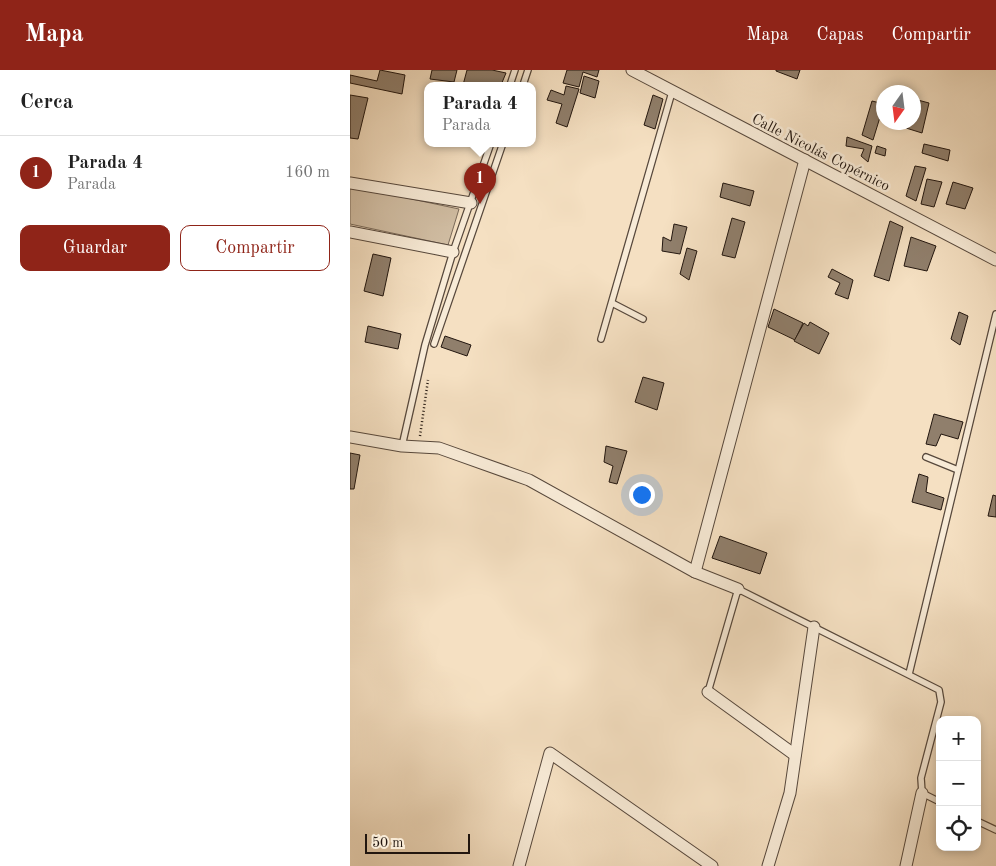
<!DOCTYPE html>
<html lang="es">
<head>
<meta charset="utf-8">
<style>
	:root { --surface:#fff; --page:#f2f2f2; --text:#222; --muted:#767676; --line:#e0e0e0; --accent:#8f2418 }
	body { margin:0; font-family:"Old Standard TT",serif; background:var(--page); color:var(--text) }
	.controls { position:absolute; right:15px; bottom:15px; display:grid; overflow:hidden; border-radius:10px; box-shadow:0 2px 8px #0003 }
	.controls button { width:45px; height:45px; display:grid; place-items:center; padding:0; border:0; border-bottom:1px solid var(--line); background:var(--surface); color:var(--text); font:25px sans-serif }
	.compass { position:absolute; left:526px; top:15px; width:45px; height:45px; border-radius:50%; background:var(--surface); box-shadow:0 2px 8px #0003; rotate:194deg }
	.scale { position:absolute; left:15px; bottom:12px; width:105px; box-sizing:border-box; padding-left:5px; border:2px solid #22160f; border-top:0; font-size:14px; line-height:18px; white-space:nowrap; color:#22160f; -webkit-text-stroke:4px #f8ebd7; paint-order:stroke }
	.you { position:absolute; left:291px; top:424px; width:18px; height:18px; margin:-12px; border:4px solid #fff; border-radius:50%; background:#1a73e8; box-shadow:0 0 0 8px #1a73e833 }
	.badge { display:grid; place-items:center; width:32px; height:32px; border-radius:50%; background:var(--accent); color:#fff; font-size:16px; font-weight:700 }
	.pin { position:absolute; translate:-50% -41px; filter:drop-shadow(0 1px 2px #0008) }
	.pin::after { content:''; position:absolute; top:26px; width:18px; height:15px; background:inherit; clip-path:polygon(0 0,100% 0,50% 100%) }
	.popup { position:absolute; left:74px; top:12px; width:112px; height:65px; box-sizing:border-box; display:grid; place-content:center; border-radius:10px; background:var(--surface); filter:drop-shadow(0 1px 4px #0005); font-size:16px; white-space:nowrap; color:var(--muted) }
	.popup b { font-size:19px; color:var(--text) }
	.popup::after { content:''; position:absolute; left:50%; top:100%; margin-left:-10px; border:10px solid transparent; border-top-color:var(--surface) }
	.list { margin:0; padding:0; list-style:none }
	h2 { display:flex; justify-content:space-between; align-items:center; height:65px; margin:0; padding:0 20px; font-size:21px }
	h2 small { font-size:16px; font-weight:400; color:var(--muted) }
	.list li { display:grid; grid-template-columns:32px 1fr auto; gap:15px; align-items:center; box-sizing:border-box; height:75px; padding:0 20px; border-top:1px solid var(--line) }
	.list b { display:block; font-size:19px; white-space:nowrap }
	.list p { margin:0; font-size:16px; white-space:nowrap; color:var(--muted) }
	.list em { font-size:16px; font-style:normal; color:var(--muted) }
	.actions { display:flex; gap:10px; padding:15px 20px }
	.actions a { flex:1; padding:11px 0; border:1px solid var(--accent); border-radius:10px; text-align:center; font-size:18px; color:var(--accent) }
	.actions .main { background:var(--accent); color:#fff }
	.icon { flex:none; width:28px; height:28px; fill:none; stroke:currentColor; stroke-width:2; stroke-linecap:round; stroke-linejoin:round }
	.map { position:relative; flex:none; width:646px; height:796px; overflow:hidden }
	header { display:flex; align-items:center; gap:30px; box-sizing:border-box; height:70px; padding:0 25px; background:var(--accent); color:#fff }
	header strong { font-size:24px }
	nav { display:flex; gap:28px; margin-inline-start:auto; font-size:18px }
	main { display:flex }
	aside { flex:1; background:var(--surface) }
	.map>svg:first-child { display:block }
	.green { fill:#d1bea4; stroke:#7a6a5a }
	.building { fill:#907f6c; stroke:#22160f }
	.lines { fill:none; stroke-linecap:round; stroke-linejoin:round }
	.service-casing { stroke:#57483c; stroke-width:8 }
	.minor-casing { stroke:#57483c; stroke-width:13 }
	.path { stroke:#22160f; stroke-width:2.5; stroke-dasharray:1 2.5; stroke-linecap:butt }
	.service { stroke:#f8ebd7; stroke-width:5.5 }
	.minor { stroke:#f8ebd7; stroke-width:11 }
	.labels { text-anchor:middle; stroke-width:5; stroke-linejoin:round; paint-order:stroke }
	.street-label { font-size:15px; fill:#22160f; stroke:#f8ebd7 }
</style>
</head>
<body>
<header>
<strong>Mapa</strong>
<nav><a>Mapa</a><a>Capas</a><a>Compartir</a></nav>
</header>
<main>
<aside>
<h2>Cerca<small></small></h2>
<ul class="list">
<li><span class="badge">1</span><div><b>Parada 4</b><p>Parada</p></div><em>160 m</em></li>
</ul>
<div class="actions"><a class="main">Guardar</a><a>Compartir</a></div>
</aside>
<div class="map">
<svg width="646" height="796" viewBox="0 0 646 796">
	<rect width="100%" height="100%" fill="#f5e0c2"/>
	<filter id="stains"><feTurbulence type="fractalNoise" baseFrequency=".004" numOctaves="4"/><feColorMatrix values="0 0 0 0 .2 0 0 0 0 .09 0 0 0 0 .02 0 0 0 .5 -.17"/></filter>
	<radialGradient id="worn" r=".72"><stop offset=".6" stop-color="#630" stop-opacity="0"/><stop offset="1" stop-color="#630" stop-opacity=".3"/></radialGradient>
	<!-- green -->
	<path class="green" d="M0,116L109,139L98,175L0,154Z"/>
	<!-- building -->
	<g class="building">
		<path d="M30,0L55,5L52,24L0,13V5L27,11Z"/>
		<path d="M82,0H107L104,12L80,9Z"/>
		<path d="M117,0H142L156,3L151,15H113Z"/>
		<path d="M217,0H249L247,7L233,2L229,17L213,13Z"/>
		<path d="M426,0H450L447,9L426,1Z"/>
		<path d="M234,6L249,11L245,28L230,23Z"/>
		<path d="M216,16L229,19L217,57L206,53L212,34L197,30L201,20L214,25Z"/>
		<path d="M0,25L18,28L8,69L0,68Z"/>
		<path d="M303,25L313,29L305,59L294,55Z"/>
		<path d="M564,29L579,33L572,63L556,58L557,52H564Z"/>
		<path d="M522,31L534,34L523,70L512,65Z"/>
		<path d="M497,67L522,76L518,92L511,86L514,79L496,76Z"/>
		<path d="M574,74L600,80L598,91L572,83Z"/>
		<path d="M527,76L536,79L535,86L525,83Z"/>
		<path d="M565,96L576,98L566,131L556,126Z"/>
		<path d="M577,109L592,112L584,137L571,134Z"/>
		<path d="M603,112L623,118L615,139L596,134Z"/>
		<path d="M373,113L404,121L400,136L370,127Z"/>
		<path d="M382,148L395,152L385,188L372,185Z"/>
		<path d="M540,151L553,157L539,211L524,206Z"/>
		<path d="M324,154L337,157L330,184L312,181L313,167L321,171Z"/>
		<path d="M561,167L586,176L577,201L554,196Z"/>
		<path d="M337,178L347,181L339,210L330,204Z"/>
		<path d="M23,184L41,188L33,226L14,221Z"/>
		<path d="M482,199L503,210L498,229L485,224L490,213L478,207Z"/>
		<path d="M424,239L453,253L445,270L418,257Z"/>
		<path d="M609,242L618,246L610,275L601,269Z"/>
		<path d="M460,252L479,263L469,284L444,271L454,253L458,256Z"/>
		<path d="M18,256L51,264L48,279L15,272Z"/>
		<path d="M95,266L121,275L117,286L91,277Z"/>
		<path d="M293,307L314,313L307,340L285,332Z"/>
		<path d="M584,344L613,352L608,369L591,364L586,376L576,374Z"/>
		<path d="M256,376L277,381L267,414L259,412L263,396L254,392Z"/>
		<path d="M0,383L10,385L4,419H0Z"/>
		<path d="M569,404L578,407L576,422L594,428L591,440L562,432Z"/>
		<path d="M643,425L646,426V447L638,446Z"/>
		<path d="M370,466L417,483L410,504L362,488Z"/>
	</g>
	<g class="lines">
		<defs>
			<g id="service">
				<path d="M160,15L165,0"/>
				<path d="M173,15L178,0"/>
				<path d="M262,233L293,249"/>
				<path d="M251,269L322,22"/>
				<path d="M84,274L153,73"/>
				<path d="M52,376L75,275L103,182L141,73"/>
				<path d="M576,387L608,400"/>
				<path d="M559,604L646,244"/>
				<path d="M358,622L388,519L589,620L591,632L571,708L572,723L590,732"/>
				<path d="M627,751L646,760"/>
			</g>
			<g id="minor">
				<path d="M282,0L646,190"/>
				<path d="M0,113L121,133"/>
				<path d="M0,162L103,182"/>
				<path d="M0,367L52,376L89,378L179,410L345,502L388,519"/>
				<path d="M345,502L455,90"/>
				<path d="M358,622L445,685"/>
				<path d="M169,796L200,683L362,796"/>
				<path d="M418,796L440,723L464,557"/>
				<path d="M556,796L572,723"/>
			</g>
		</defs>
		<!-- service casing -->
		<use href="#service" class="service-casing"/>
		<!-- minor casing -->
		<use href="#minor" class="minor-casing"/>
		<!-- path -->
		<path class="path" d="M70,366L78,310"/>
		<!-- service -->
		<use href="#service" class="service"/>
		<!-- minor -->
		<use href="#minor" class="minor"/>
	</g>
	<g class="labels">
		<!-- street labels -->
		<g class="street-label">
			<text transform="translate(471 82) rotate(27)" y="5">Calle Nicolás Copérnico</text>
		</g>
	</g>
	<rect width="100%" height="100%" filter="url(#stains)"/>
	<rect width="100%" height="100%" fill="url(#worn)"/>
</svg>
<div class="controls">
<button>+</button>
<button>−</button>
<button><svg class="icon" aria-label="locate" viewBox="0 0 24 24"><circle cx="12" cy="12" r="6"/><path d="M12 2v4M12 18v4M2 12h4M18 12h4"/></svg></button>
</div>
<svg class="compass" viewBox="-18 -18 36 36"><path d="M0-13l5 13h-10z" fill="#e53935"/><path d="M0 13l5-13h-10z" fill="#767676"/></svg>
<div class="scale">50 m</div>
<div class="you"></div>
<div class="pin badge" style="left:130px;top:134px">1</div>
<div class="popup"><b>Parada 4</b>Parada</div>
</div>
</main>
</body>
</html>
